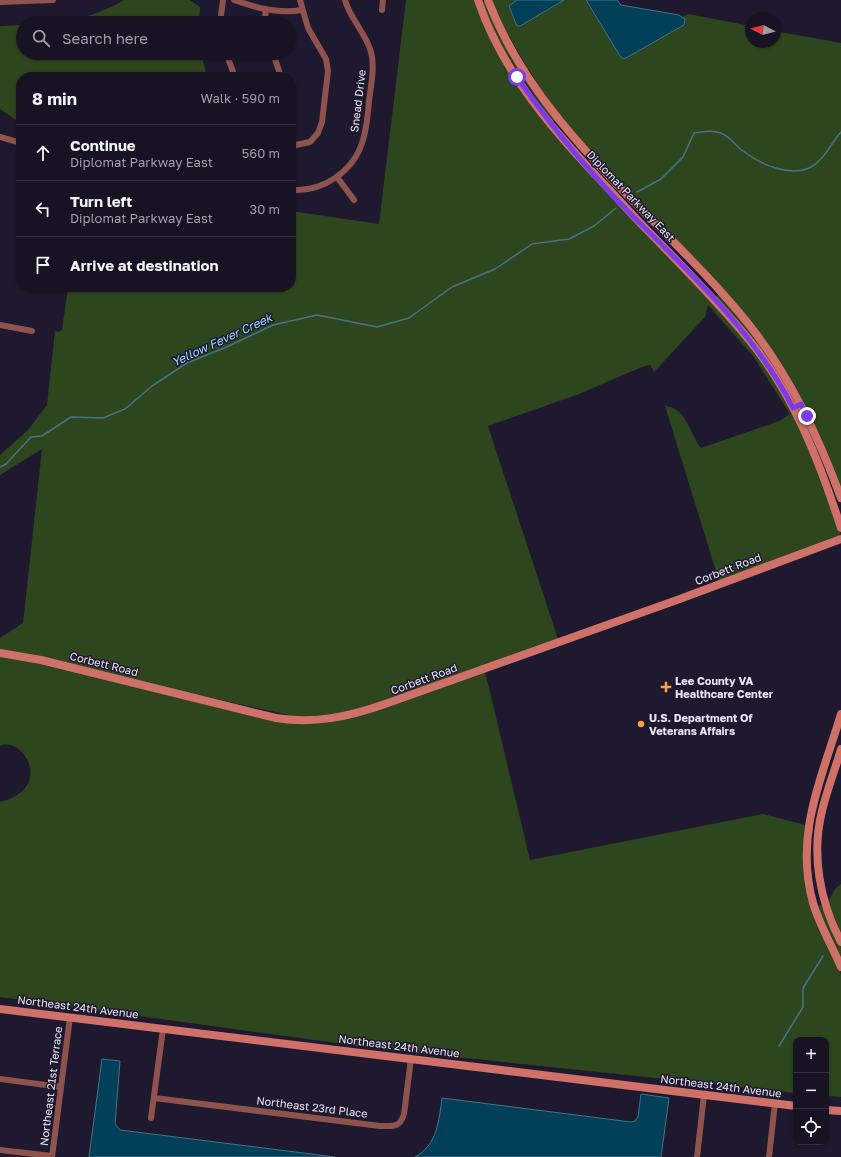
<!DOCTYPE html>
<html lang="en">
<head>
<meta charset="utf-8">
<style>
	:root { --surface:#171323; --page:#242030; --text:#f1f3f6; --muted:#9e9ea6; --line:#363241 }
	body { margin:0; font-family:"Golos Text",sans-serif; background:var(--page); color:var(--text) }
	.controls { position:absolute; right:12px; bottom:12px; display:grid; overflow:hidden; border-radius:8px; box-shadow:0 1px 3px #0004 }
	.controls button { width:36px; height:36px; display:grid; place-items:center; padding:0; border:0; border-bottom:1px solid var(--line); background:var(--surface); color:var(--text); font:20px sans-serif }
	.compass { position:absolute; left:745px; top:12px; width:36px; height:36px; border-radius:50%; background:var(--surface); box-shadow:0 1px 3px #0004; rotate:277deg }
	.stop { position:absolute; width:12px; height:12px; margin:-9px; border:3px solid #7c3aed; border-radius:50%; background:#fff }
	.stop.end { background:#7c3aed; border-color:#fff; box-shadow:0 1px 4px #0008 }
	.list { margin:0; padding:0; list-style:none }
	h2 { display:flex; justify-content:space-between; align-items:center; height:52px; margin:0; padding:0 16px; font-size:17px }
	h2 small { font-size:13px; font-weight:400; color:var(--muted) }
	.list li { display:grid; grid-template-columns:26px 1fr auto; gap:12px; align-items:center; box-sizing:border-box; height:56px; padding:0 16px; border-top:1px solid var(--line) }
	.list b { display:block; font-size:15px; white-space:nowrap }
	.list p { margin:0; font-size:13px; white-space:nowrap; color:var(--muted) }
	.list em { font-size:13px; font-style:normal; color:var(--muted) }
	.icon { flex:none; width:22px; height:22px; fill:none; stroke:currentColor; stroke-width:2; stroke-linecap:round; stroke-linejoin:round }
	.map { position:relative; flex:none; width:841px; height:1157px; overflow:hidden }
	.search { position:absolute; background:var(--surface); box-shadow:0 1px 3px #0004; left:16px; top:16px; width:280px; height:44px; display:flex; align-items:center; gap:10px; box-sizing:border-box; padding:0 14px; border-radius:22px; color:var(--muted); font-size:15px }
	.panel { position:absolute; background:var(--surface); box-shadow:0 1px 3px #0004; left:16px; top:72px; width:280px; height:220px; border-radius:16px }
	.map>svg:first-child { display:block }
	.green { fill:#2d461d }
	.water { fill:#014058; stroke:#467287 }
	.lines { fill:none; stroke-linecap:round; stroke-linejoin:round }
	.stream { stroke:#467287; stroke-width:1.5 }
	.street { stroke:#8e534d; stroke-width:6 }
	.secondary { stroke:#cf7168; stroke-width:8 }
	.route { stroke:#7c3aed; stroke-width:5 }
	.poi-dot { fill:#f4a344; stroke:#1f192f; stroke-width:1.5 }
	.labels { text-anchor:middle; stroke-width:3; stroke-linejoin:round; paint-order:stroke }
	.street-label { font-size:11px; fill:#e8e5f5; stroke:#1f192f }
	.poi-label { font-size:11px; font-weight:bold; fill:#e8e5f5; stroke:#1f192f; text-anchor:start }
	.water-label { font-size:12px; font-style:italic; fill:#91d9fe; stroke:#1f192f }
</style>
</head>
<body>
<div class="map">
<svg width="841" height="1157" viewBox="0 0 841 1157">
	<rect width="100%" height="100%" fill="#1f192f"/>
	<!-- green -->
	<g class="green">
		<path d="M124,0H190L200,7L199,23H61C83,18 104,12 124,0Z"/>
		<path d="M406,0H474L514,78L748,343C758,357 769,371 778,386C805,433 824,485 841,536L719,581L665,406C686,407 690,434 701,448L779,421L790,414L753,356L708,305L705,317L654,372L650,365L642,367L579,394L488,426L558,639L360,710L341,714L298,717L0,651V638L23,623L42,449L0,475V455L28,430L47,405L55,331L59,332L62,330L68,287H291V211L379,224Z"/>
		<path d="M491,0H517L509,6L520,26L564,0H586L622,58L685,19L683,17L688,14L751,26V42H775V31L841,43V489C823,445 806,400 779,360C741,303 685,248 636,198C618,180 599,163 583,144C546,100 515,52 491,0Z"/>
		<path d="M485,1L555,119L552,122L503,49L482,3Z"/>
		<path d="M23,25V53H201L207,77H21V121L16,120L0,109V26Z"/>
		<path d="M719,294L774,362L797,403L716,297Z"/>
		<path d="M0,656L41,663L318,723L485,671L530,860L763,814L805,825L804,862L841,975V1097L826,1096V1040H796V1093L372,1048L0,997V802C55,789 23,735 0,746Z"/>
		<path d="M841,884V935L828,902L835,889Z"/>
		<path d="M822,905L841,948V960L817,906Z"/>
	</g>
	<!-- water -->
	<g class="water">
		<path d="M517,0H564L520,26H517L509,6Z"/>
		<path d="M586,0H617L621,5L679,15L685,19L684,25L624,59L620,56Z"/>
		<path d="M102,1059L120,1061L115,1124L120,1130L335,1157H89Z"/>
		<path d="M641,1094L669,1098L661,1157H415C437,1145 439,1121 442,1098L631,1122L635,1121L638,1117Z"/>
	</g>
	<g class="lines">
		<!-- stream -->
		<g class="stream">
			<path d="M637,192L661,179L683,157L694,133C704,131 712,130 721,133C729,136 736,146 743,151C760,164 790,178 811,167C824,160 831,143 841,132"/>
			<path d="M0,467L6,464L31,437L42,436L71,417L103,418L125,409L152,386L187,363L229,346L273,325L317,315L377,327L409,318L452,287L495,269L532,244L569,239L594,226L616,208"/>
			<path d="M779,1046L803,1007V988L823,956"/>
		</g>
		<!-- street -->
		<g class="street">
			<path d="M234,0C257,8 278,14 302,10"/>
			<path d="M0,2L53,0"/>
			<path d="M382,10L383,0"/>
			<path d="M220,23L223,0"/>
			<path d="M264,23L266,10"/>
			<path d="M226,53L235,77"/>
			<path d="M273,53L281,77"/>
			<path d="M0,137L21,143"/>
			<path d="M291,146L310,142L318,133L322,122L328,71L326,59L308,28L300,0"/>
			<path d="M337,177L354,200"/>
			<path d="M291,190C324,192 354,171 363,140C367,127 368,114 369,101C371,84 375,68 371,52C366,33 350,19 345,0"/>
			<path d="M0,325L32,331"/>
			<path d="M0,1079L61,1087"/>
			<path d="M154,1098L380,1126C393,1126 400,1128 404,1114L411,1059"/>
			<path d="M151,1118L163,1029"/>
			<path d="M0,1150L52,1156"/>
			<path d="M52,1157L70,1017"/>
			<path d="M697,1157L704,1095"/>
			<path d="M769,1157L775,1103"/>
		</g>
		<!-- secondary -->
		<g class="secondary">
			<path d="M478,0C502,72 554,132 606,186C621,202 635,218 651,234C685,269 719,303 750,341C794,395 820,463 841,528"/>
			<path d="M488,0C539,134 664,218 750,326C791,378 818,436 841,498"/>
			<path d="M0,653L41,660L276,718C314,724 348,717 385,704L677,600L841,539"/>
			<path d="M841,714C822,778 794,834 813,903C820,926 832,946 841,967"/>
			<path d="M841,749C835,770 827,790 822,811C811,855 820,902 841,942"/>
			<path d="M0,1009L796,1106"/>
			<path d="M826,1110L841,1111"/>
		</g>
	</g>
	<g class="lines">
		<!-- route -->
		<path class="route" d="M517,77C556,134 602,187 652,235C705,287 759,341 793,408L801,404L807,416"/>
	</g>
	<!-- markers -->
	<g class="poi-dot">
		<path d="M664 681h4v4h4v4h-4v4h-4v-4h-4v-4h4z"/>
		<circle cx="641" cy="724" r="4"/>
	</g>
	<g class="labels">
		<!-- street labels -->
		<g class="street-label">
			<text transform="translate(358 101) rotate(-83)" y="4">Snead Drive</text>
			<text transform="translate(631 196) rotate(46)" y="4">Diplomat Parkway East</text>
			<text transform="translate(728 569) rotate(-21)" y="4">Corbett Road</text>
			<text transform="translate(104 664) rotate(14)" y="4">Corbett Road</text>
			<text transform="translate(424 679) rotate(-20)" y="4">Corbett Road</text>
			<text transform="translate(78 1007) rotate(7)" y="4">Northeast 24th Avenue</text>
			<text transform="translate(399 1046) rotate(7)" y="4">Northeast 24th Avenue</text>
			<text transform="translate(51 1086) rotate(-83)" y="4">Northeast 21st Terrace</text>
			<text transform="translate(721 1086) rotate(7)" y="4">Northeast 24th Avenue</text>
			<text transform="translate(312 1107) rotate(7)" y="4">Northeast 23rd Place</text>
		</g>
		<!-- poi labels -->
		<g class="poi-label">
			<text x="675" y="685">Lee County VA<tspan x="675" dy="13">Healthcare Center</tspan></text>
			<text x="649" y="722">U.S. Department Of<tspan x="649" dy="13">Veterans Affairs</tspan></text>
		</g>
		<!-- water labels -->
		<g class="water-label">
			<text transform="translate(222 340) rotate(-25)" y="4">Yellow Fever Creek</text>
		</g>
	</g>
</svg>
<div class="controls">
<button>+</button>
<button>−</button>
<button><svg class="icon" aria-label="locate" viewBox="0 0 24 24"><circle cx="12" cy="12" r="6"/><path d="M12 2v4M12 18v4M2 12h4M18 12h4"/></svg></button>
</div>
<svg class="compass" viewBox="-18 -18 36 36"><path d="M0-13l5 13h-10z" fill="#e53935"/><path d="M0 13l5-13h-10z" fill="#9e9ea6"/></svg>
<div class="stop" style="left:517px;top:77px"></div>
<div class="stop end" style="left:807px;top:416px"></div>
<div class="search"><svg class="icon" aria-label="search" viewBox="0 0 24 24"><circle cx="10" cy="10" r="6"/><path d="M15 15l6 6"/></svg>Search here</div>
<section class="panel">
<h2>8 min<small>Walk · 590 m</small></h2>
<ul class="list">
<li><svg class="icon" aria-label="ahead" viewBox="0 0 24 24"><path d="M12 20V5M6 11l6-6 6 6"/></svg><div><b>Continue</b><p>Diplomat Parkway East</p></div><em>560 m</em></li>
<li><svg class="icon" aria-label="left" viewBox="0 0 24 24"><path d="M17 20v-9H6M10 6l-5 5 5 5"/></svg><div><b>Turn left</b><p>Diplomat Parkway East</p></div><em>30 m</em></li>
<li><svg class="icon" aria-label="arrive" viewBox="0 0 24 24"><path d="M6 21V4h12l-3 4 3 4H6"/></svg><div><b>Arrive at destination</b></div></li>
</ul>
</section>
</div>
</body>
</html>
